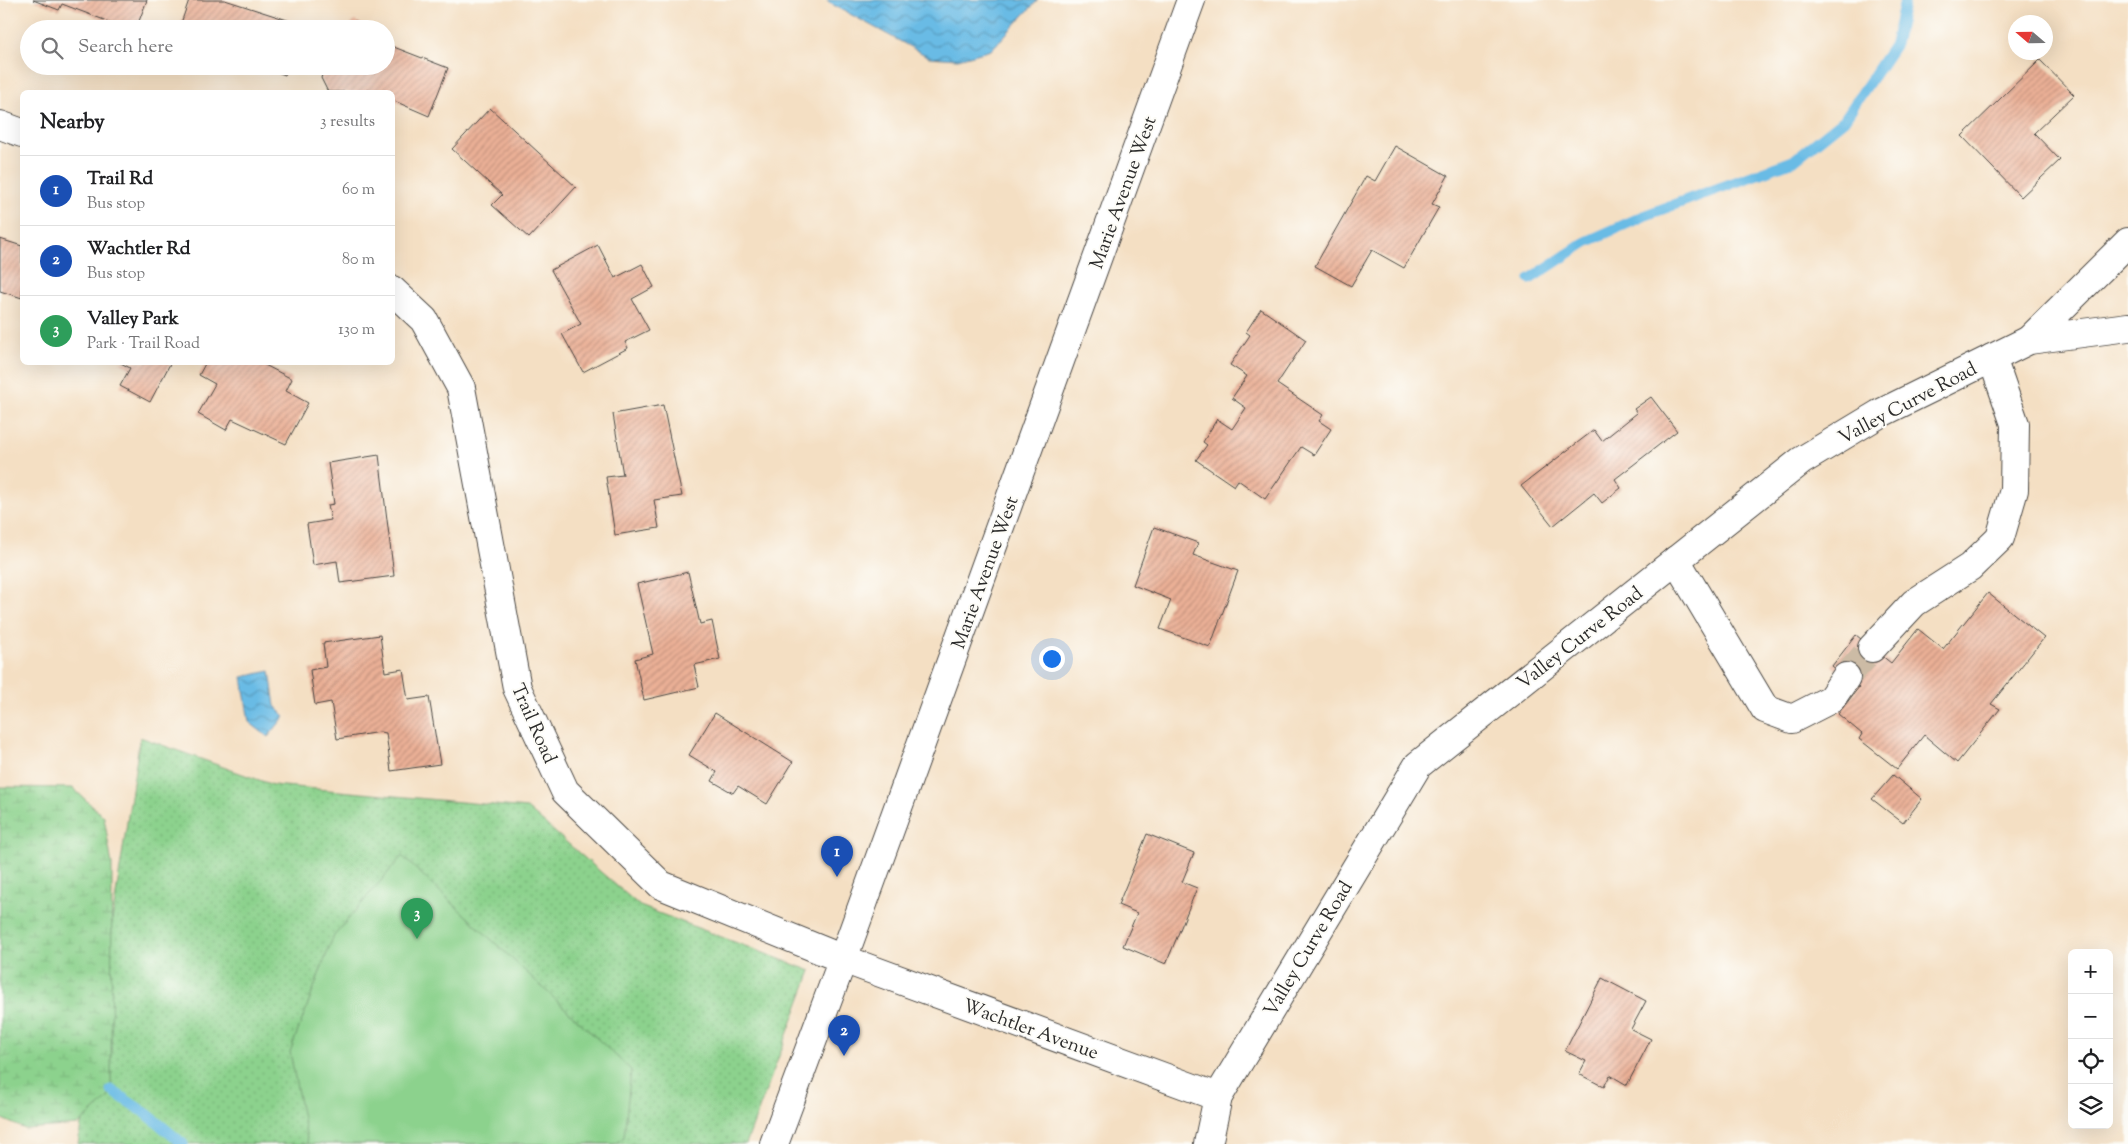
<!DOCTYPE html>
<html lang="en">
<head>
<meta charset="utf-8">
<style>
	:root { --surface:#fff; --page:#f2f2f2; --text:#202124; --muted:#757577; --line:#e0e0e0; --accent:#7c3aed }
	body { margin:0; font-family:"Sorts Mill Goudy",serif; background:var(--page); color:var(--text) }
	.controls { position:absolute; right:15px; bottom:15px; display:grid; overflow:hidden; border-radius:8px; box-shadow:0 5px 20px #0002 }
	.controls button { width:45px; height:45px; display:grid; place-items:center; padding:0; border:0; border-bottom:1px solid var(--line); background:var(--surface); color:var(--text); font:25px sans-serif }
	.compass { position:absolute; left:2008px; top:15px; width:45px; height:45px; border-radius:50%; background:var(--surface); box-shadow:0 5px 20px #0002; rotate:290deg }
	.you { position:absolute; left:1051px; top:658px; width:18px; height:18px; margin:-12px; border:4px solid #fff; border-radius:50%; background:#1a73e8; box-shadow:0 0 0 8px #1a73e833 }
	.badge { display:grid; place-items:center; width:32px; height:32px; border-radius:50%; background:var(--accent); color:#fff; font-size:16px; font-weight:700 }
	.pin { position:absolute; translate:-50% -41px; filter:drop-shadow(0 1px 2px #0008) }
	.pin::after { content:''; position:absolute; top:26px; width:18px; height:15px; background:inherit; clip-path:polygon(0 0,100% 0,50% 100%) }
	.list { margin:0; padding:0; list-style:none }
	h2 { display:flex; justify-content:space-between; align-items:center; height:65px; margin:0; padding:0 20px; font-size:21px }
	h2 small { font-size:16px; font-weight:400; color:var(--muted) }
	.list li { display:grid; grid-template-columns:32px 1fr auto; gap:15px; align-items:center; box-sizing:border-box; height:70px; padding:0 20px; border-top:1px solid var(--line) }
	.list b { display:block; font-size:19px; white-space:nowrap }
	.list p { margin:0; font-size:16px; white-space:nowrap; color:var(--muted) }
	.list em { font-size:16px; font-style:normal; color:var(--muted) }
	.icon { flex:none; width:28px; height:28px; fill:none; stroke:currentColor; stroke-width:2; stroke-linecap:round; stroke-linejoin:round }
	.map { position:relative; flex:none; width:2128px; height:1144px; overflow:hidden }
	.search { position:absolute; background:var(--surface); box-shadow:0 5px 20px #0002; left:20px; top:20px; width:375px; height:55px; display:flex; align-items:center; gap:12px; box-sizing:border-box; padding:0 18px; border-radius:28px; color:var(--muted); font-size:19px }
	.panel { position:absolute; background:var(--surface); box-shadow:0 5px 20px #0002; left:20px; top:90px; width:375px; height:275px; border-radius:8px }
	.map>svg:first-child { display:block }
	.grass { fill:url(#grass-dots); stroke:#5c7e5c }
	.wetland { fill:url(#wetland-marsh); stroke:#5c7e5c }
	.pitch { fill:#8cd28d; stroke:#5c7e5c }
	.water { fill:url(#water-waves); stroke:#4a7388 }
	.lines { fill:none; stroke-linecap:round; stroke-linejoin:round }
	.stream { stroke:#69bbe5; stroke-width:11 }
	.building { fill:url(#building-hatch) }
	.minor-tunnel { stroke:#ccbba5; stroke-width:28; stroke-dasharray:28 14; stroke-linecap:butt }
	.minor-casing { stroke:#494642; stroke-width:30 }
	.minor { stroke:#fff; stroke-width:28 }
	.labels { text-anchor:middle; stroke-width:4; stroke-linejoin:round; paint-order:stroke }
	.street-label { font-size:19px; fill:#2b2b2b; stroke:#fdfcf7 }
</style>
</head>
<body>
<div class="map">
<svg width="2128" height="1144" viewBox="0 0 2128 1144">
	<defs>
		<pattern id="grass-dots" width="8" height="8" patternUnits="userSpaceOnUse" patternTransform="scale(1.25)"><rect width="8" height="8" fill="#8cd28d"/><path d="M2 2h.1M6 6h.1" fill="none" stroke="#79b47a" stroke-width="1.8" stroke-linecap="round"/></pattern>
		<pattern id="wetland-marsh" width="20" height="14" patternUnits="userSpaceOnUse" patternTransform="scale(1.25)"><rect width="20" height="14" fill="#8cd28d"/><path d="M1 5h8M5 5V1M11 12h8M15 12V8" fill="none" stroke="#79b47a"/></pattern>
		<pattern id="water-waves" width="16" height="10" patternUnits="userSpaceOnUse" patternTransform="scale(1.25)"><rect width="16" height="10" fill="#69bbe5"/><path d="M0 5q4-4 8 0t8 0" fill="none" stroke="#5798ba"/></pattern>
		<pattern id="building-hatch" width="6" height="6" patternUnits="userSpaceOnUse" patternTransform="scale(1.25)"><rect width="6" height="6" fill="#ebb096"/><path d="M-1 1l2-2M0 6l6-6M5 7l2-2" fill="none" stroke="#bf8f7b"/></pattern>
	</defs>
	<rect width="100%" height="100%" fill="#fdfcf7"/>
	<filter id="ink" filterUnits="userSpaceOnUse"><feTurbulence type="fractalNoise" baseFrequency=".02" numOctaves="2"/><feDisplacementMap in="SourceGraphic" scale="10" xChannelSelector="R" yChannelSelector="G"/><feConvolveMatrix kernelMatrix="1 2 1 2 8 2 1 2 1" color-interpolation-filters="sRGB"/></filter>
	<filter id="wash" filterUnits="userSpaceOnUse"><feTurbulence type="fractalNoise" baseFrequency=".0096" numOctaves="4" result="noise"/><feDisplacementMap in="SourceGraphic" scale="20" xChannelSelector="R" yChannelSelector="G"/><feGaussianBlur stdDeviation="1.12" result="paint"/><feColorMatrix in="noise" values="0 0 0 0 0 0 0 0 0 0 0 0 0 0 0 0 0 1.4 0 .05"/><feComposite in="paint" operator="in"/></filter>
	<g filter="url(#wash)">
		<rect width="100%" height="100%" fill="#f4dfc3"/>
		<!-- grass -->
		<path class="grass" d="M140,737L273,785L527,808L640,906L811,971L746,1144H78Z"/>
		<!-- wetland -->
		<path class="wetland" d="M0,787L73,788L104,817L112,865L111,1090L108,1098L78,1125L25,1129L0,1118Z"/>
		<!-- pitch -->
		<path class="pitch" d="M402,856L631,1070L624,1137L615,1144H308L290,1052L333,937Z"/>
		<!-- water -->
		<g class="water">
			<path d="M827,0H1038L991,50L958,59L929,57L828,2Z"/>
			<path d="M270,671L275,706L285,716L268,737L249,722L242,677Z"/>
		</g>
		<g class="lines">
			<!-- stream -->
			<g class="stream">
				<path d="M1530,279L1586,242L1646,215L1793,161L1844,120L1895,44L1905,0"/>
				<path d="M111,1090L147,1114L183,1144"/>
			</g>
		</g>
		<g id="blocks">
			<!-- building -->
			<g class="building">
				<path d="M33,0H147L136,29H128L62,4L59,10Z"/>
				<path d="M189,0H225L303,25L301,29H179Z"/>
				<path d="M355,21L373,29H345Z"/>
				<path d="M386,44L448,68L429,116L392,100V92H375L368,90L363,92H328L321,78L325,66H386Z"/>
				<path d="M2040,60L2074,95L2034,133L2060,160L2021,197L1962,136Z"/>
				<path d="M261,66H288L285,75Z"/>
				<path d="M490,108L576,187L529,238L492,205L502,195L452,149Z"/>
				<path d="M1395,146L1448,176L1432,204L1439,207L1404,268L1372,250L1351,286L1315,266L1366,176L1375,181Z"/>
				<path d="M0,239L22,246V298L0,291Z"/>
				<path d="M598,245L615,278L642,264L654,287L632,299L649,330L625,342L628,348L583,372L562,334L581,324L551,270Z"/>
				<path d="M1261,309L1306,340L1277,384L1323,415L1319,421L1331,429L1314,455L1301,447L1265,499L1238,480L1234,486L1196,460L1207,445L1203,442L1217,419L1232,429L1246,408L1232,398L1247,376L1230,365L1250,335L1246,332Z"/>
				<path d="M119,362H171L150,402L120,386L130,368Z"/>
				<path d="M206,362H259L292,379L286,391L308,403L286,444L232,419L226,430L198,414L215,384L199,375Z"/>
				<path d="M1651,397L1677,431L1615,479L1621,488L1602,503L1594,493L1553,526L1521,486L1594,430L1602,441L1637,413L1634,409Z"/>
				<path d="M663,405L682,496L654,500L659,528L615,535L606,477L623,475L613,414Z"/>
				<path d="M379,455L394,576L340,583L337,561L313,565L307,524L331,520L328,505L334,504L328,463Z"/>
				<path d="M1154,527L1198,543L1193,555L1238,571L1210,647L1160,629L1171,600L1133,585Z"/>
				<path d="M688,572L700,624L712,621L720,659L694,665L699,687L644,700L635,659L653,654L637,584Z"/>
				<path d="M1988,593L2044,638L1991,704L2000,709L1957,763L1924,735L1897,769L1859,739L1862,734L1838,714L1859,687L1832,666L1856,635L1891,663L1918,629L1943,649Z"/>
				<path d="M380,635L385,672L403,669L408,700L429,697L440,764L391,771L386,733L380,732L337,739L331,702L315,705L310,670L326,667L323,643Z"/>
				<path d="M715,713L793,762L767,804L738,786L733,793L712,781L717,772L689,755Z"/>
				<path d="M1893,775L1922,799L1903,823L1872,799Z"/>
				<path d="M1147,834L1194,853L1182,882L1197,888L1166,964L1123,946L1137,913L1118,905Z"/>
				<path d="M1602,978L1646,1001L1631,1029L1651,1039L1627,1085L1610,1075L1604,1087L1579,1074L1586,1061L1565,1051Z"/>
			</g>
		</g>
	</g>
	<g filter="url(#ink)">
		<use href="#blocks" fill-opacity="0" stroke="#494642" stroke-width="1"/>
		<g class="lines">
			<!-- minor-tunnel -->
			<path class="minor-tunnel" d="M1846,677L1872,648"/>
			<defs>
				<g id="minor">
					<path d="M0,125L22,133"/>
					<path d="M392,290L424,320L461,388L517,688L565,791L661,885L843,959L1218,1097"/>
					<path d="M2029,340L2128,242"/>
					<path d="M1676,560L1765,709L1792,719L1831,699L1846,677"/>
					<path d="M1872,648L1914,603L1970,567L2000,538L2014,490L2015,424L1992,358"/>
					<path d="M774,1144L843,959L1191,0"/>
					<path d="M1208,1144L1218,1097L1418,765L1801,461L1879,414L2029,340L2128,327"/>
				</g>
			</defs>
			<!-- minor casing -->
			<use href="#minor" class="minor-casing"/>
			<!-- minor -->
			<use href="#minor" class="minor"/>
		</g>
	</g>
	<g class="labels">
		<!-- street labels -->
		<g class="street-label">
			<text transform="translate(1122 192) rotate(-70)" y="7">Marie Avenue West</text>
			<text transform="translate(1907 402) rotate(-28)" y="7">Valley Curve Road</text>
			<text transform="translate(984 572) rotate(-70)" y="7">Marie Avenue West</text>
			<text transform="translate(1579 637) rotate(-38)" y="7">Valley Curve Road</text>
			<text transform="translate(535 723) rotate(66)" y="7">Trail Road</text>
			<text transform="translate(1307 948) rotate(-59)" y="7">Valley Curve Road</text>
			<text transform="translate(1031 1028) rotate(20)" y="7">Wachtler Avenue</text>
		</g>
	</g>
</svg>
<div class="controls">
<button>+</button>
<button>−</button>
<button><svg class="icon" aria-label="locate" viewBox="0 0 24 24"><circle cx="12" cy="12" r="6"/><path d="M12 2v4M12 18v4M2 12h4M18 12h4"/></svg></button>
<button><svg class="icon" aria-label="layers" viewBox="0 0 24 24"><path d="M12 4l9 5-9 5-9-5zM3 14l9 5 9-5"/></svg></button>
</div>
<svg class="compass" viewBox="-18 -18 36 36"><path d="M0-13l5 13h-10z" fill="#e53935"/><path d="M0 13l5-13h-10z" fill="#757577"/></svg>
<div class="you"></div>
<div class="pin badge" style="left:837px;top:877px;background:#1a4fb4">1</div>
<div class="pin badge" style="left:844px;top:1056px;background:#1a4fb4">2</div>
<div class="pin badge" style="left:417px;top:939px;background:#2e9e5b">3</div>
<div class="search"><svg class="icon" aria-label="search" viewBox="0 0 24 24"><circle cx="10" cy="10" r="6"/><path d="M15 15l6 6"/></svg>Search here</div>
<section class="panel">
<h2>Nearby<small>3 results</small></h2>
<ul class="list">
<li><span class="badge" style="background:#1a4fb4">1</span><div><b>Trail Rd</b><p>Bus stop</p></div><em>60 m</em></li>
<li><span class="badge" style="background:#1a4fb4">2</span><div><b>Wachtler Rd</b><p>Bus stop</p></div><em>80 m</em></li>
<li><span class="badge" style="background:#2e9e5b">3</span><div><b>Valley Park</b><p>Park · Trail Road</p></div><em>130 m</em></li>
</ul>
</section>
</div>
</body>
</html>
